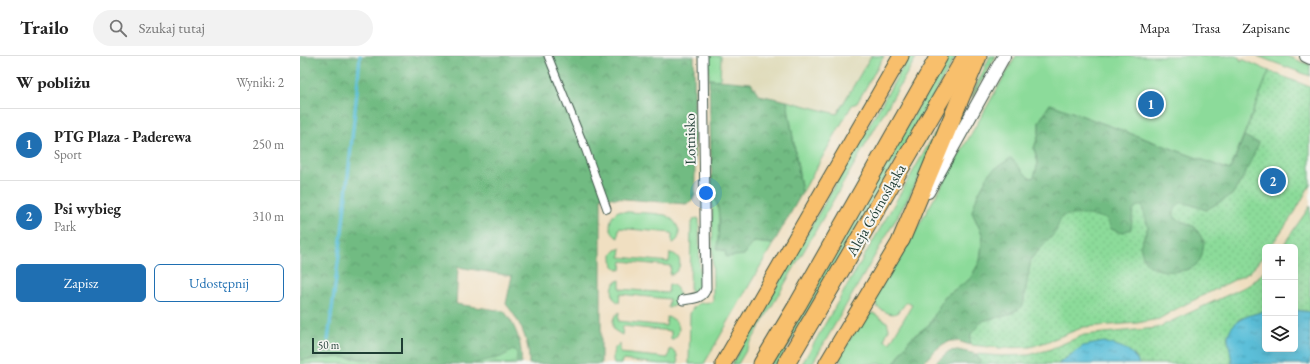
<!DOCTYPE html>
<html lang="pl">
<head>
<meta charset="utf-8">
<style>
	:root { --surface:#fff; --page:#f2f2f2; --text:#222; --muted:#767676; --line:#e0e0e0; --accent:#1f6fb2 }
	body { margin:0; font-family:"EB Garamond",serif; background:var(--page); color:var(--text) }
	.controls { position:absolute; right:12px; bottom:12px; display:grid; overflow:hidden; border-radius:6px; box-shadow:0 4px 16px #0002 }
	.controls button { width:36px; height:36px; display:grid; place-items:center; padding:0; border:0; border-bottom:1px solid var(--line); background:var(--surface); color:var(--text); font:20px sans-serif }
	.scale { position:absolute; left:12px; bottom:10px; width:91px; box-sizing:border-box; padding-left:4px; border:2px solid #1f3d34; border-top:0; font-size:11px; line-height:14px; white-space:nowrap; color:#1f3d34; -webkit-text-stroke:3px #f6f6f2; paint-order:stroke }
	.you { position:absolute; left:406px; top:137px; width:14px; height:14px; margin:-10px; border:3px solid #fff; border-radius:50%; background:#1a73e8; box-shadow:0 0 0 6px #1a73e833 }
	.badge { display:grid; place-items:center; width:26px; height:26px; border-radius:50%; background:var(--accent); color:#fff; font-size:13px; font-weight:700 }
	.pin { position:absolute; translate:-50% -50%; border:2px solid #fff; box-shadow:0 1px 4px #0006 }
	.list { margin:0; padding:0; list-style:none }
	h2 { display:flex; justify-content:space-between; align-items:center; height:52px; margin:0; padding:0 16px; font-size:17px }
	h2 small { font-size:13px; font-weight:400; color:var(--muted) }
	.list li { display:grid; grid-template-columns:26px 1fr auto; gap:12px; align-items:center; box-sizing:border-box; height:72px; padding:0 16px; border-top:1px solid var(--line) }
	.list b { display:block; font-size:15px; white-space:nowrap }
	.list p { margin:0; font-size:13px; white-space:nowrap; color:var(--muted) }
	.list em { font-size:13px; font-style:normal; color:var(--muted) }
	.actions { display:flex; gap:8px; padding:12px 16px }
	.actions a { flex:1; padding:9px 0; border:1px solid var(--accent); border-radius:6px; text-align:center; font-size:14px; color:var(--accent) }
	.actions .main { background:var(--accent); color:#fff }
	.icon { flex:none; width:22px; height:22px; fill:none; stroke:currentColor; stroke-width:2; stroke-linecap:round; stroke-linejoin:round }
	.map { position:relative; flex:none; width:1010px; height:308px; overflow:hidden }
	header { display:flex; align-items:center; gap:24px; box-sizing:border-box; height:56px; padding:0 20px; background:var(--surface); border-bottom:1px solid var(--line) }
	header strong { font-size:19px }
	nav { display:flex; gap:22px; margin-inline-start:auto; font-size:14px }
	.search { width:280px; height:36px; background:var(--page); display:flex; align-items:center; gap:10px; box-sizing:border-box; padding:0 14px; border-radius:22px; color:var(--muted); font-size:15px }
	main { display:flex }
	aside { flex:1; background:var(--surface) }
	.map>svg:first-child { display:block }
	.built { fill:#e0dcbb }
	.grass { fill:#8cdb9a; stroke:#568c67 }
	.forest { fill:url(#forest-crowns); stroke:#487c5b }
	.wetland { fill:url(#wetland-marsh); stroke:#568c67 }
	.park { fill:url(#park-dots); stroke:#568c67 }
	.water { fill:url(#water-ripples); stroke:#3d7e86 }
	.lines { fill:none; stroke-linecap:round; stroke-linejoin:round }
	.stream { stroke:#5bbfd9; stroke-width:3.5 }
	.pedestrian-casing { stroke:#3e5549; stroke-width:9 }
	.minor-casing { stroke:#3e5549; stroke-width:11 }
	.tertiary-casing { stroke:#3e5549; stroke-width:14 }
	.primary-casing { stroke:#3e5549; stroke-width:17 }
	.trunk-casing { stroke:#3e5549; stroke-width:18 }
	.motorway-casing { stroke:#3e5549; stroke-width:19 }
	.pedestrian { stroke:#fff; stroke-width:7 }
	.minor { stroke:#fff; stroke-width:9 }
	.tertiary { stroke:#fff; stroke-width:12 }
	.primary { stroke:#f8bf6c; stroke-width:15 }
	.trunk { stroke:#f8bf6c; stroke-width:16 }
	.motorway { stroke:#f8bf6c; stroke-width:17 }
	.labels { text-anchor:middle; stroke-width:4; stroke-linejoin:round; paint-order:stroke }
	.street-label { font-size:15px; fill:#1f3d34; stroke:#f6f6f2 }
</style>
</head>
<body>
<header>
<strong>Trailo</strong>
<div class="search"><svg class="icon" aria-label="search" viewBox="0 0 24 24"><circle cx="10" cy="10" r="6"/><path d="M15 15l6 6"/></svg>Szukaj tutaj</div>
<nav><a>Mapa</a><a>Trasa</a><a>Zapisane</a></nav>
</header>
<main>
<aside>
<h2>W pobliżu<small>Wyniki: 2</small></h2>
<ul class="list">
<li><span class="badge">1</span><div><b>PTG Plaza - Paderewa</b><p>Sport</p></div><em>250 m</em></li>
<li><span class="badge">2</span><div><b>Psi wybieg</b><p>Park</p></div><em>310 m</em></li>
</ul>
<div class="actions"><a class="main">Zapisz</a><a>Udostępnij</a></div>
</aside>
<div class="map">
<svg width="1010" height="308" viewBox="0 0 1010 308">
	<defs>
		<pattern id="forest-crowns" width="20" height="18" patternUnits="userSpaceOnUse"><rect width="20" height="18" fill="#71bb82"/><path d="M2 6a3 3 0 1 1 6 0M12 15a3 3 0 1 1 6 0" fill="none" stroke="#5c996b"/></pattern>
		<pattern id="wetland-marsh" width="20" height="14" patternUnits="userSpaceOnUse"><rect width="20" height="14" fill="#8cdb9a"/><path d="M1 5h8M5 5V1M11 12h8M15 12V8" fill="none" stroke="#78bd85"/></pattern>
		<pattern id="park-dots" width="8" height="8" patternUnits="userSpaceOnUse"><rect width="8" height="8" fill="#8cdb9a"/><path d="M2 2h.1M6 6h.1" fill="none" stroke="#78bd85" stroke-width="1.8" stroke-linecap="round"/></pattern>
		<pattern id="water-ripples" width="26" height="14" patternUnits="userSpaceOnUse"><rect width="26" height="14" fill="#5bbfd9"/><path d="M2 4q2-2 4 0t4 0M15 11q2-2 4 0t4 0" fill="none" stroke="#4b9cb1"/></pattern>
	</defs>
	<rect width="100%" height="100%" fill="#f6f6f2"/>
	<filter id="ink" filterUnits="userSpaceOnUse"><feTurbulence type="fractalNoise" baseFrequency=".025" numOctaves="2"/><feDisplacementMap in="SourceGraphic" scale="8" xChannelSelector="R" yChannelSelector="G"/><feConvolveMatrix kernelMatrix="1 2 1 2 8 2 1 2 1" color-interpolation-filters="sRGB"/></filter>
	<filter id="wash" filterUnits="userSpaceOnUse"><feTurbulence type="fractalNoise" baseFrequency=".012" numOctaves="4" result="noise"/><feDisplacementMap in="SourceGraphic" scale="16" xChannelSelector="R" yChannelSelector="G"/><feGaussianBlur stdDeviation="0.9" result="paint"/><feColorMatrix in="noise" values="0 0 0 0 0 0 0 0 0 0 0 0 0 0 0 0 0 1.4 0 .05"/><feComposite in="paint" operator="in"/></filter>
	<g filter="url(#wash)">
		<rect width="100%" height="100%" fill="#f0dfc1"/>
		<!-- built -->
		<path class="built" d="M421,0H571L537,58L459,39L451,27L420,24Z"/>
		<!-- grass -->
		<g class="grass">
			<path d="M409,0H421L420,24L409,23Z"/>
			<path d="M571,0H584L557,47L552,49L502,137L487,45L537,58Z"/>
			<path d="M609,0H617L444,298L438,308H432Z"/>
			<path d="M648,0H656L478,308H470Z"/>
			<path d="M690,0H696L672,42L673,37Z"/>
			<path d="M716,0H935L940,2V4L942,5V3L969,15L930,114L750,48L739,66V78L734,92L738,107L734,122H729L672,156L683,180L680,205L670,223L644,241L630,268L610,283L594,308H540L542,305L538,303L564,260L573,257L587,266L589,273L584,284L590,287L612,249L606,246C596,262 592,260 577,251L574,242L598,202H600Z"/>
			<path d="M957,0H986L1010,9V20Z"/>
			<path d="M645,60L618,123L607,144L512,308H502Z"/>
			<path d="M412,140C423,149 418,179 418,193L444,199L454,186L473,188L404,308H389L390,258C395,245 402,247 413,246Z"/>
			<path d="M318,155C333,157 350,156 365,159C372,161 380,171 379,178C379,183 376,186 372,187V177L319,172L318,182C307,176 308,162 318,155Z"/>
			<path d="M398,162L399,163L400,228L398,233L391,236H390L391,169L394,163Z"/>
			<path d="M321,192L320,201L369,206L370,197C384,199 382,216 370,219L371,210L322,205L321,214C312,212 312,205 312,198L316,194Z"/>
			<path d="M320,224V233L368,237L369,228C383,230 382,250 368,252L369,243L320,238L319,247L313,242C312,234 311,226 320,224Z"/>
			<path d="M319,256L318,265L366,270L367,261C381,263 383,279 371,284V275L323,270L322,279L314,274C312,267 312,261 319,256Z"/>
			<path d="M320,288V297L368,302L370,293L375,296L377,299L378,308H361L322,304L321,308H314C312,301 312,292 320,288Z"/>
			<path d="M41,301L112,308H0V304Z"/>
		</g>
		<!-- forest -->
		<g class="forest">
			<path d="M0,0H394L395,139L392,145L386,148L301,141V308H229C230,286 220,265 206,248L212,220L158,211L156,248L204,255C216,270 223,289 221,308H112L41,301L0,304Z"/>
			<path d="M409,23L451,27L459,39L487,45L502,137L473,188L454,186L444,199L426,201L425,195L417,193C418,180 423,149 412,140Z"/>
			<path d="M750,48L930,114L944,80L961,88L955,103L932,139L906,154L885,147L875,162L895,171L904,185C903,193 903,202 897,208C886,219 854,218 845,205C842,201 841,194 840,190L848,171L833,155L831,173L821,177L811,173L755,177L731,203L723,250L709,259L682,265L670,287L671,289C665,288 659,284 652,285C642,285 629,301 622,308H594L610,283L630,268L644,241L670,223L680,205L683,180L672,156L677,140L690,116L711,102L729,122L734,121L738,107L734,92L739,78V66Z"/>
			<path d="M658,294L676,298L680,305L679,308H634L649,295Z"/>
		</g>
		<!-- wetland -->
		<path class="wetland" d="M213,294L216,295L217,298V308H174L175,307L201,301Z"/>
		<!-- park -->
		<g class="park">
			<path d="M969,15L1010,31V129L995,156L970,191H965V198L950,216L876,253L859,263L837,267L784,271L746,286L730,291L700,292L671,289L670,287L671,278L682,265L709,259L723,250L731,203L755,177L762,160C780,158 789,158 807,163L811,173L821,177L831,173L833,155L837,150H842L848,171L840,190C841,194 842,201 845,205C854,218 886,219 897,208C903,202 903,193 904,185L895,171L875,162C873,155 875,152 880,147H885L906,154L932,139L942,124L959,87L944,80Z"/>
			<path d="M1010,150V256L995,254V191H982Z"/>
			<path d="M965,214V255L939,263L927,281L932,298V308H839L835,300L765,302L758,308H679L680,305L676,298L700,300L729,299L748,294L784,279L857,272L949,229L958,222Z"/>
		</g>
		<!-- water -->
		<g class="water">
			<path d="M995,254L1010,256V308H932C932,302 927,283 928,280C932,262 951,259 965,255V293H995Z"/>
			<path d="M804,286C820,291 831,291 839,308H758L783,290Z"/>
		</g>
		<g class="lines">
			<!-- stream -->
			<path class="stream" d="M28,284L42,176L56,45L60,0"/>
		</g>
	</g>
	<g filter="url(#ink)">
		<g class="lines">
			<defs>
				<path id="pedestrian" d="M248,0L285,92L307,153"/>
				<path id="minor" d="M383,244C393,242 403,243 406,232L403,0"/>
				<g id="tertiary">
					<path d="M1006,0L1010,2"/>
					<path d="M628,136L704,0"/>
				</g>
				<path id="primary" d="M423,308L601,0"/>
				<path id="trunk" d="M527,308L601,184"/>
				<g id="motorway">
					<path d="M601,184L678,0"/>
					<path d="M462,308L498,248L639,0"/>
					<path d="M486,308L666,0"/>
				</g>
			</defs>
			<!-- pedestrian casing -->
			<use href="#pedestrian" class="pedestrian-casing"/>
			<!-- minor casing -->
			<use href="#minor" class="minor-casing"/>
			<!-- tertiary casing -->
			<use href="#tertiary" class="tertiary-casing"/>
			<!-- primary casing -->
			<use href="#primary" class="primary-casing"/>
			<!-- trunk casing -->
			<use href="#trunk" class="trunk-casing"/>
			<!-- motorway casing -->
			<use href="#motorway" class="motorway-casing"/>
			<!-- pedestrian -->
			<use href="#pedestrian" class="pedestrian"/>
			<!-- minor -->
			<use href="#minor" class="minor"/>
			<!-- tertiary -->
			<use href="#tertiary" class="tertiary"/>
			<!-- primary -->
			<use href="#primary" class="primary"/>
			<!-- trunk -->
			<use href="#trunk" class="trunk"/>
			<!-- motorway -->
			<use href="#motorway" class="motorway"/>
		</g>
	</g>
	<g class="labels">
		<!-- street labels -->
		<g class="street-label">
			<text transform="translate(390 83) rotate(-91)" y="5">Lotnisko</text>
			<text transform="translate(576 154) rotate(-60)" y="5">Aleja Górnośląska</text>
		</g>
	</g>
</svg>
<div class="controls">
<button>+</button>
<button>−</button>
<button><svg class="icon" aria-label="layers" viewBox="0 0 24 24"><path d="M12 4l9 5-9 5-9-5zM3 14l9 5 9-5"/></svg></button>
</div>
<div class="scale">50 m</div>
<div class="you"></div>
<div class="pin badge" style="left:851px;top:48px">1</div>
<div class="pin badge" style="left:973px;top:125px">2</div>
</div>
</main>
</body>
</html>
